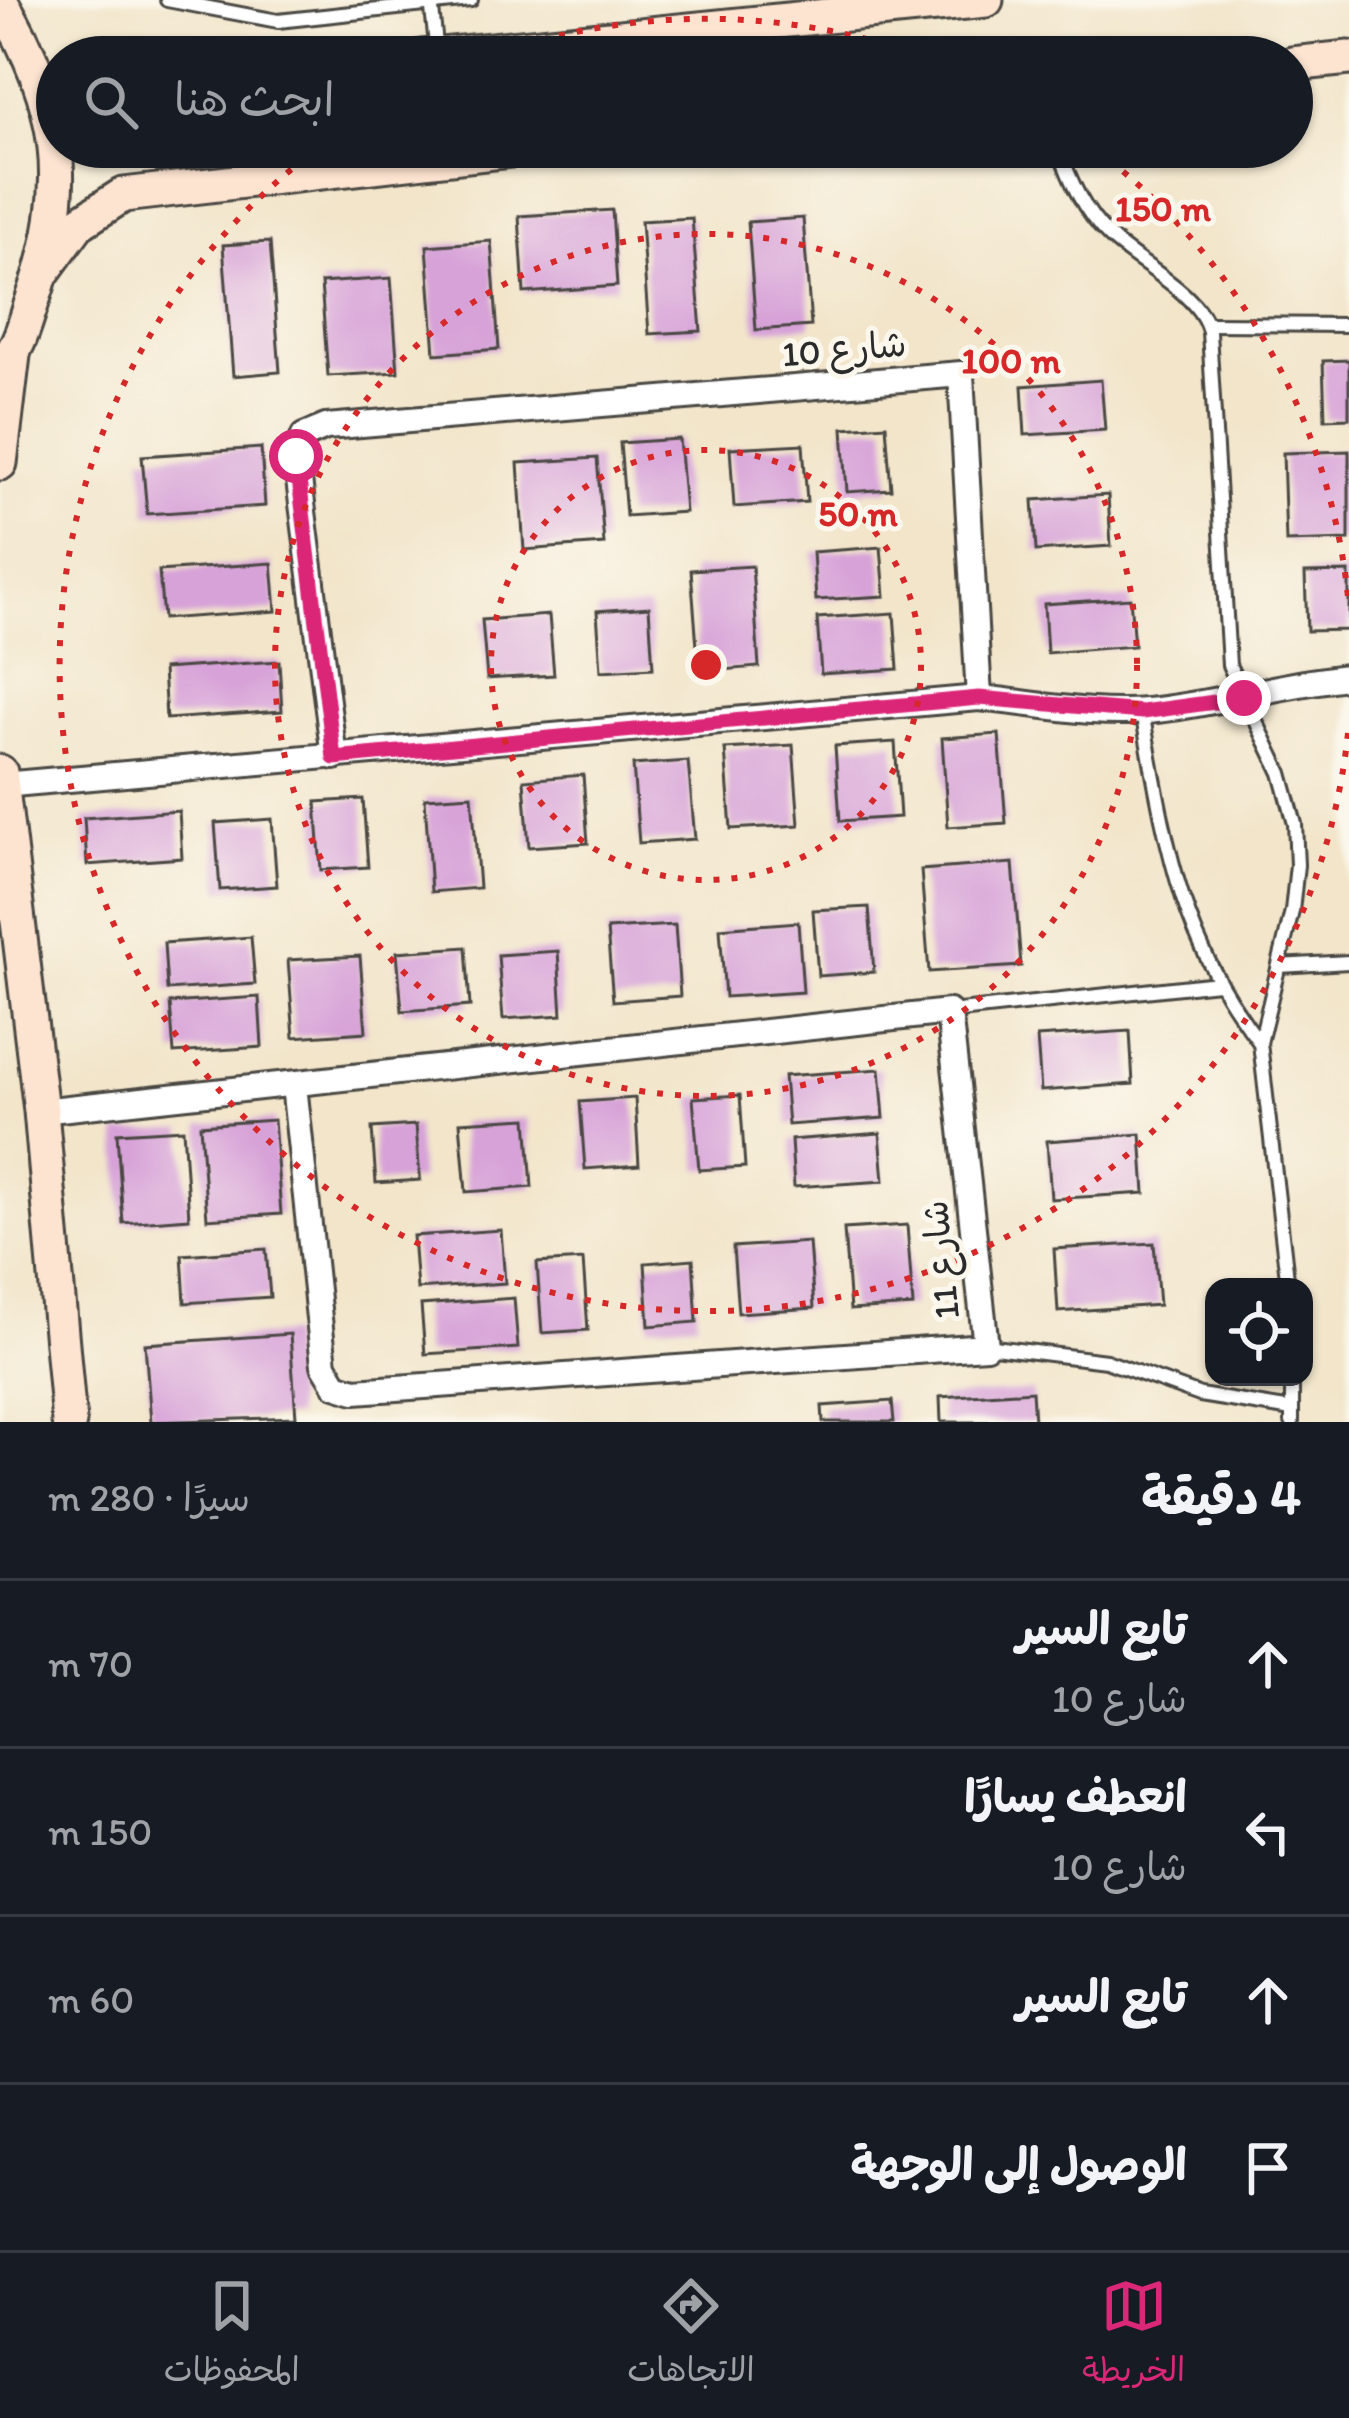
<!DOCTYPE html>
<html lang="ar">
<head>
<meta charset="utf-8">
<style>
	:root { --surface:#171b24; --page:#242831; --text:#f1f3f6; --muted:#9ea1a6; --line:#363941; --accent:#db2777 }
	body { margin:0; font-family:Itim,"Playpen Sans Arabic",sans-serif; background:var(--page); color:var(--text); direction:rtl }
	.controls { position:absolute; right:36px; bottom:36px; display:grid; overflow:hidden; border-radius:24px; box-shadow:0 3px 9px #0004 }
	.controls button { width:108px; height:108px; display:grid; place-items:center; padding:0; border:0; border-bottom:3px solid var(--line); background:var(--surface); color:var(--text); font:60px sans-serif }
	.stop { position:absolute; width:36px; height:36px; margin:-27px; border:9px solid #db2777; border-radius:50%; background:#fff }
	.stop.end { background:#db2777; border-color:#fff; box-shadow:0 3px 12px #0008 }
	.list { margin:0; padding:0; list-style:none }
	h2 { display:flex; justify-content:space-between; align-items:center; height:156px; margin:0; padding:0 48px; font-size:51px }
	h2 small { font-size:39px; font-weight:400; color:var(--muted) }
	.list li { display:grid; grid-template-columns:78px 1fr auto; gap:36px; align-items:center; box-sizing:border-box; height:168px; padding:0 48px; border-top:3px solid var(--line) }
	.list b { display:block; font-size:45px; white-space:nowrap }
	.list p { margin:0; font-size:39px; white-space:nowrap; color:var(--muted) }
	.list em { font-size:39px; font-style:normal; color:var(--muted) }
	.icon { flex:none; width:66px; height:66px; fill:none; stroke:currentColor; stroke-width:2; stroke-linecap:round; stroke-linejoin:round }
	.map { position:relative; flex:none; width:1349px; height:1422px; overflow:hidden; direction:ltr }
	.search { position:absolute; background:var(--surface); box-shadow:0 3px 9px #0004; left:36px; right:36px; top:36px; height:132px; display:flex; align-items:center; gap:30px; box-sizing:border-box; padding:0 42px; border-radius:66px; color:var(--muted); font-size:45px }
	.sheet { height:828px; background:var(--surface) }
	nav { display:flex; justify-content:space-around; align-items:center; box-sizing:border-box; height:168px; border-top:3px solid var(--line); background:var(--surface); font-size:33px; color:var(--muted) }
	nav a { display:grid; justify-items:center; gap:6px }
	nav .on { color:var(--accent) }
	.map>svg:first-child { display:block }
	.building { fill:#d7a2d8 }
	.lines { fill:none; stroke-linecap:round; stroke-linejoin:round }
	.lane-casing { stroke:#494743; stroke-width:18 }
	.street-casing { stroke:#494743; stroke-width:30 }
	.secondary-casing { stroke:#494743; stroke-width:39 }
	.lane { stroke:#fff; stroke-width:12 }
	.street { stroke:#fff; stroke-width:24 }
	.secondary { stroke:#fde4d1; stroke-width:33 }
	.route { stroke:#db2777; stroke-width:15 }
	.ring { fill:none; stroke:#d62828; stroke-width:6; stroke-dasharray:6 12 }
	.labels { text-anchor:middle; stroke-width:10; stroke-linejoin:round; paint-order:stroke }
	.street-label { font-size:36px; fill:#2b2b2b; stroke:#fbf7ec }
	.centre { fill:#d62828; stroke:#fbf7ec; stroke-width:6 }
	.ring-label { font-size:36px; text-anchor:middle; font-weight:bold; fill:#d62828; stroke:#fbf7ec; stroke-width:10; stroke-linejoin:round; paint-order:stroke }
</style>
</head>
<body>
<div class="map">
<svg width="1349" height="1422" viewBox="0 0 1349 1422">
	<rect width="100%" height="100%" fill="#fbf7ec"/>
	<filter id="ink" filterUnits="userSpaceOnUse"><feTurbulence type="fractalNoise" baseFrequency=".00833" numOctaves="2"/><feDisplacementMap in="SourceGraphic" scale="24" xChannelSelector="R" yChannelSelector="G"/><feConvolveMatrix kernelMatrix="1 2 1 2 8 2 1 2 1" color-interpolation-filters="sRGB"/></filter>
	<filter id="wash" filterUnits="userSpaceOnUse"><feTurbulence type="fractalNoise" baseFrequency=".004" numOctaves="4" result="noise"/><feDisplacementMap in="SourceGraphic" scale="48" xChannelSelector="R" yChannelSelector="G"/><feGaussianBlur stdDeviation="2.7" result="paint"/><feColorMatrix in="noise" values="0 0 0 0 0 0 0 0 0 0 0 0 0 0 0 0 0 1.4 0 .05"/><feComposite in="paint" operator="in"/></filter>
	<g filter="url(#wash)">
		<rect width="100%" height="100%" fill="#f2e5ca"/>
		<g id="blocks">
			<!-- building -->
			<g class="building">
				<path d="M612,210L617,286L524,293L519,216Z"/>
				<path d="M692,218L701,331L649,334L641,221Z"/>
				<path d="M803,218L811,326L756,330L748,222Z"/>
				<path d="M491,241L499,349L435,354L427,246Z"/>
				<path d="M270,242L280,372L233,376L223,245Z"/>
				<path d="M391,278L398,372L328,376L321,283Z"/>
				<path d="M1349,360V418L1325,419L1323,361Z"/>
				<path d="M1101,380L1105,430L1025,435L1022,386Z"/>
				<path d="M886,425L891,489L847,492L843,428Z"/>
				<path d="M679,439L685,512L626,516L620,443Z"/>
				<path d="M803,444L807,502L734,507L730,448Z"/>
				<path d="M261,448L265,506L147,514L142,456Z"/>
				<path d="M1349,451V540L1286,542L1283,453Z"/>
				<path d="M597,458L604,544L524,550L518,463Z"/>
				<path d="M1108,495L1111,546L1036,551L1033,500Z"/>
				<path d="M881,547L885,596L816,600L813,552Z"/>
				<path d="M272,563L276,611L163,619L159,571Z"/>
				<path d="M752,566L759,667L699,672L691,570Z"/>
				<path d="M1349,572V630L1307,631L1305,573Z"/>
				<path d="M1130,598L1134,646L1047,653L1044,604Z"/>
				<path d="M649,607L653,668L601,671L597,611Z"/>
				<path d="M894,613L898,669L821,674L817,618Z"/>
				<path d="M549,615L554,675L487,679L482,620Z"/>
				<path d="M279,661L282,711L166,719L163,669Z"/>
				<path d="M999,734L1006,823L948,827L942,738Z"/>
				<path d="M895,742L900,817L840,821L835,746Z"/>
				<path d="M793,745L799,825L731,829L725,749Z"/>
				<path d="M688,761L695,839L639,843L633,765Z"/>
				<path d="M583,775L588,843L529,847L524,780Z"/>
				<path d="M472,795L479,888L431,892L425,798Z"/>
				<path d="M363,799L368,867L321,870L316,802Z"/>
				<path d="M179,811L182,858L87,865L84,818Z"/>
				<path d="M272,819L277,886L220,890L215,823Z"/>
				<path d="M1013,863L1021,966L929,972L921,870Z"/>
				<path d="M869,907L874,972L818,976L813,910Z"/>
				<path d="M798,922L803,992L725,997L720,928Z"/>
				<path d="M675,925L680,996L613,1001L607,929Z"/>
				<path d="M251,937L255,984L167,990L164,943Z"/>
				<path d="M466,947L470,1006L402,1011L397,952Z"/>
				<path d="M558,951L562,1015L503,1019L498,955Z"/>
				<path d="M360,956L366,1032L294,1037L288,960Z"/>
				<path d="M259,997L262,1047L174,1053L170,1003Z"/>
				<path d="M1130,1031L1133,1084L1041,1091L1037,1037Z"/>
				<path d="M880,1069L884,1118L788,1125L784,1076Z"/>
				<path d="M740,1095L745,1167L699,1170L693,1098Z"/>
				<path d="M635,1098L639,1165L585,1169L580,1102Z"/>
				<path d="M527,1118L532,1187L466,1192L460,1122Z"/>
				<path d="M274,1120L281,1214L207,1219L200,1125Z"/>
				<path d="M416,1125L420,1180L376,1183L372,1128Z"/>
				<path d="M183,1129L189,1218L123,1223L117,1133Z"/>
				<path d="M880,1133L884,1181L794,1187L791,1140Z"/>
				<path d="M1141,1134L1145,1193L1051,1199L1047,1141Z"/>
				<path d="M907,1225L913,1306L850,1310L844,1229Z"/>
				<path d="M501,1230L505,1283L417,1289L413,1236Z"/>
				<path d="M809,1242L814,1308L738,1313L733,1247Z"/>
				<path d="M1154,1243L1159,1305L1058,1312L1054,1249Z"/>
				<path d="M266,1249L270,1297L185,1303L182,1255Z"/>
				<path d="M693,1259L697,1322L649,1326L645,1263Z"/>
				<path d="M583,1260L588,1330L542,1333L537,1263Z"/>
				<path d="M514,1298L518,1348L425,1354L421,1305Z"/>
				<path d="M290,1334L296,1417L151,1422L145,1344Z"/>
				<path d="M1032,1391L1034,1422H941L940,1397Z"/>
				<path d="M892,1401L894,1422H823L822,1406Z"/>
			</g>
		</g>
	</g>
	<g filter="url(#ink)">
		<use href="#blocks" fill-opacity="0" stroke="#494743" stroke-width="3"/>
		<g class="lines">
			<defs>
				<g id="lane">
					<path d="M167,0L278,21L471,0"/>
					<path d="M431,1L437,53"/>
					<path d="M1058,147C1070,180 1083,211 1109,236C1137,264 1201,293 1209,332L1229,665L1281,773L1295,824L1297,865L1292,911L1260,1043L1288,1287"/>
					<path d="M1207,324L1349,325"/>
					<path d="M1142,712C1165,838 1178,938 1260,1043"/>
					<path d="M1279,966L1349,962"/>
					<path d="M950,1012L1218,983"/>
					<path d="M986,1346L1106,1361L1200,1395L1292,1410"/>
					<path d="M1292,1377V1422"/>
				</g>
				<g id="street">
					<path d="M334,757L296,456L304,436L326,427L961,374L979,698"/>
					<path d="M2,785L979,698C1033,703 1093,716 1147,711C1215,705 1281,683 1349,677"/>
					<path d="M41,1111L949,1012L986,1346L355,1391L336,1385L324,1365L294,1085"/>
				</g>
				<g id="secondary">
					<path d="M0,0C63,107 73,185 32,302C24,326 19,350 0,368"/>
					<path d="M422,57L986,0"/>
					<path d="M1292,64L1349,58"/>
					<path d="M42,273L78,224L123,195L538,147"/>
					<path d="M0,463L13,355"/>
					<path d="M0,772L41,1111L69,1422"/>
				</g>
			</defs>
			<!-- lane casing -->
			<use href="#lane" class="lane-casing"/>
			<!-- street casing -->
			<use href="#street" class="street-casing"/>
			<!-- secondary casing -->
			<use href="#secondary" class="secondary-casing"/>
			<!-- lane -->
			<use href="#lane" class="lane"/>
			<!-- street -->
			<use href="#street" class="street"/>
			<!-- secondary -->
			<use href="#secondary" class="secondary"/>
		</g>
	</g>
	<g class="lines" filter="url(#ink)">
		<!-- route -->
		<path class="route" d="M296,456L334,758L979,698L1142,712L1244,698"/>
	</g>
	<!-- distance rings -->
	<g class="ring">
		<circle cx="706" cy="665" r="215"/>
		<circle cx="706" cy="665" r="431"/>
		<path d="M1348 733A646 646 0 1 1 317 149M490 56A646 646 0 0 1 922 56M1095 149A646 646 0 0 1 1348 597"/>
	</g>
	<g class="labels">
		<!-- street labels -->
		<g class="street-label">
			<text transform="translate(844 348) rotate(-5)" y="13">شارع 10</text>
			<text transform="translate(940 1260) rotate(-96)" y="13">شارع 11</text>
		</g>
	</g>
	<circle cx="706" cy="665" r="18" class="centre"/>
	<g class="ring-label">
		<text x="1163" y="221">150 m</text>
		<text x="1011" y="373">100 m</text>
		<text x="858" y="526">50 m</text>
	</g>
</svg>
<div class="controls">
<button><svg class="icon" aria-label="locate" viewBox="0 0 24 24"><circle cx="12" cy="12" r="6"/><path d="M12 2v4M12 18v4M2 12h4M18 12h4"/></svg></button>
</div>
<div class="stop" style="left:296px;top:456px"></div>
<div class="stop end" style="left:1244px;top:698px"></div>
<div class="search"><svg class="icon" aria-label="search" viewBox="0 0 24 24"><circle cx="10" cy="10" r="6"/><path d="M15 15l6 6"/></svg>ابحث هنا</div>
</div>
<section class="sheet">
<h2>4 دقيقة<small>سيرًا · 280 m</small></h2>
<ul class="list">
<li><svg class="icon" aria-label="ahead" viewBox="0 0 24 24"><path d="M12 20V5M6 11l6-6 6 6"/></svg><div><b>تابع السير</b><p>شارع 10</p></div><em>70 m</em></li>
<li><svg class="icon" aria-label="left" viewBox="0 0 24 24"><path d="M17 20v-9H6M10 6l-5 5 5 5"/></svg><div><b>انعطف يسارًا</b><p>شارع 10</p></div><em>150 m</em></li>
<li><svg class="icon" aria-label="ahead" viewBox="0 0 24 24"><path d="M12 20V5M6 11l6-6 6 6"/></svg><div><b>تابع السير</b></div><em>60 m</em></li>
<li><svg class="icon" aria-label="arrive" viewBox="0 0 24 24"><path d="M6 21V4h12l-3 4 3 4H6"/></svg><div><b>الوصول إلى الوجهة</b></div></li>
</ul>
</section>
<nav>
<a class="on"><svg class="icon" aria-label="map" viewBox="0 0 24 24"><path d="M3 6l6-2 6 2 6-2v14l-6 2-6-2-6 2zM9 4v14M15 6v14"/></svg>الخريطة</a>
<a><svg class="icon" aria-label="directions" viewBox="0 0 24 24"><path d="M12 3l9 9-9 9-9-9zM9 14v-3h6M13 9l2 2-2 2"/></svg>الاتجاهات</a>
<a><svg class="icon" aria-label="saved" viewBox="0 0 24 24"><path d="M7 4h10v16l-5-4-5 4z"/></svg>المحفوظات</a>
</nav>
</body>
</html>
